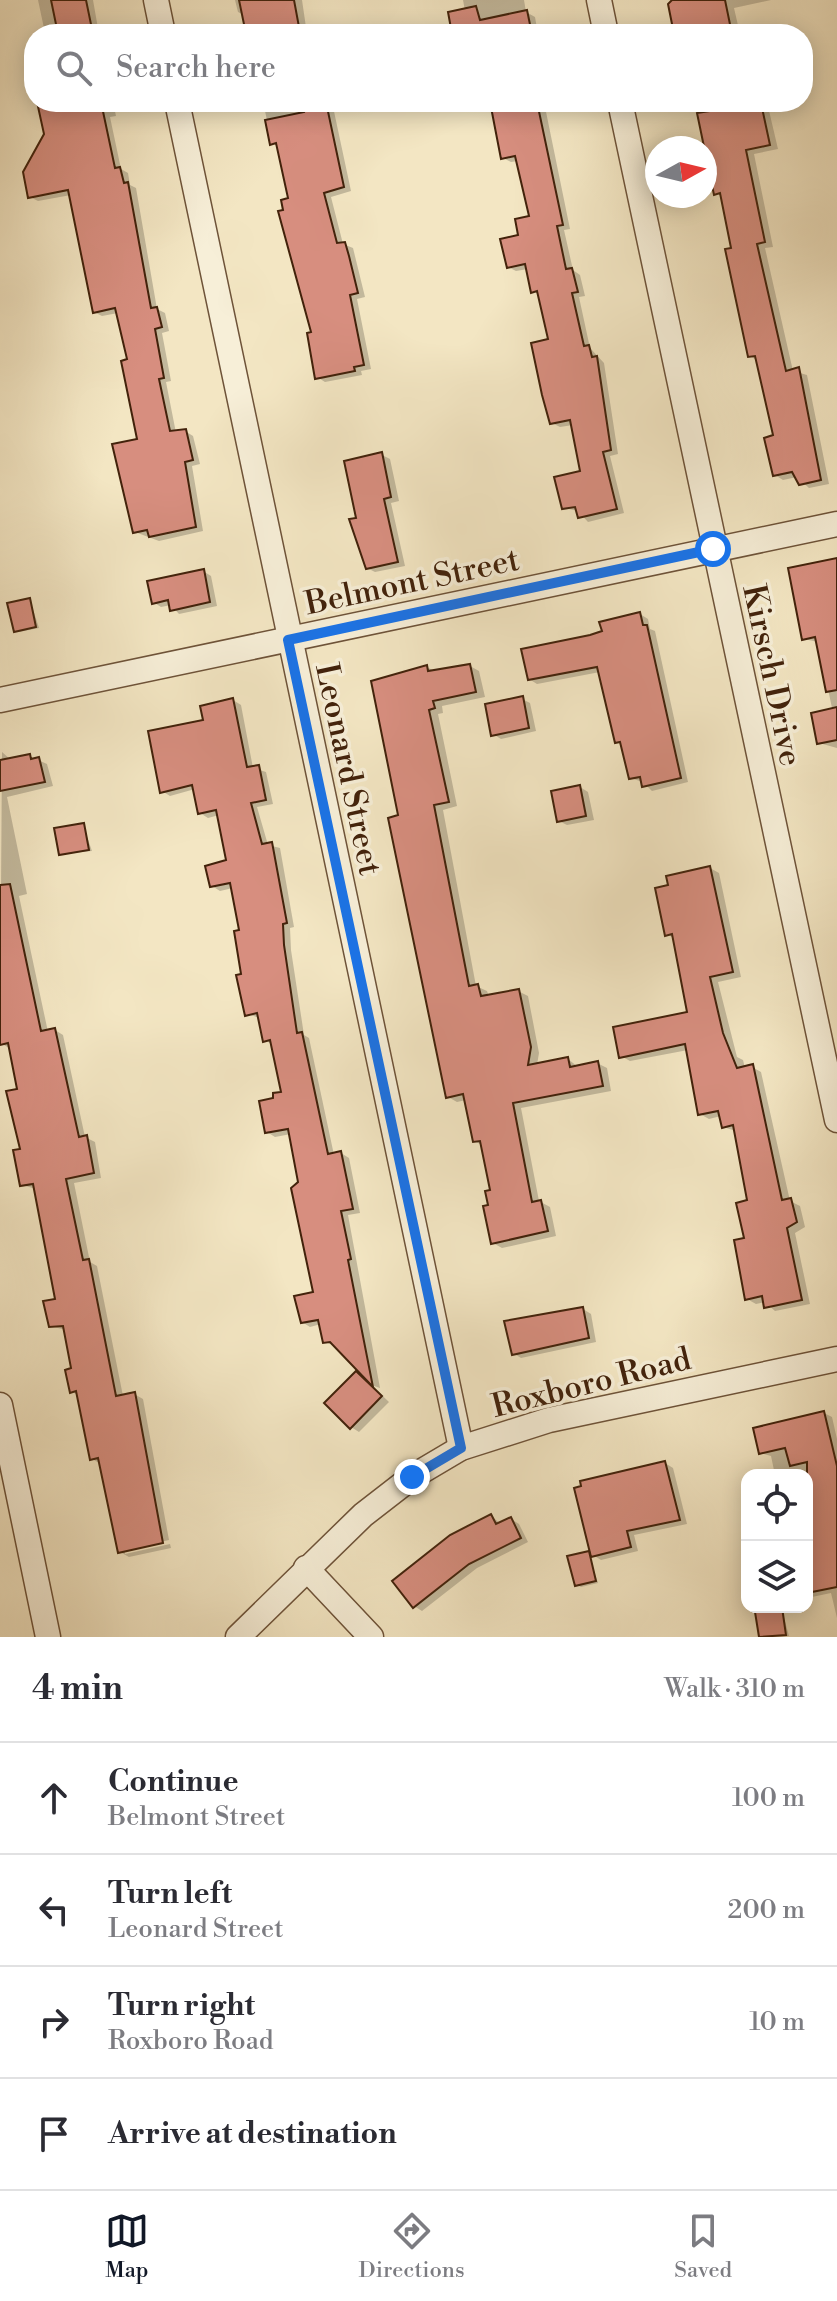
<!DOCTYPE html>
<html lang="en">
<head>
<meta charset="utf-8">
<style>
	:root { --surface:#fff; --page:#f2f2f3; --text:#2b2b33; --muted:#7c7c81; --line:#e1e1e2; --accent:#111827 }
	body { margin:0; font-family:"Libre Bodoni",serif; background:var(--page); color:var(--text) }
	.controls { position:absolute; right:24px; bottom:24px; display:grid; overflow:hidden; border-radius:16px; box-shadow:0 4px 20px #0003 }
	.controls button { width:72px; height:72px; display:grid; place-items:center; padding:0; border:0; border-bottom:2px solid var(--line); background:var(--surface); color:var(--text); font:40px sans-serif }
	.compass { position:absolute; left:645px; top:136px; width:72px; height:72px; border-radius:50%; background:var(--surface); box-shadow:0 4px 20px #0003; rotate:82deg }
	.stop { position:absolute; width:24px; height:24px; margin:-18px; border:6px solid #1a73e8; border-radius:50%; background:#fff }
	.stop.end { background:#1a73e8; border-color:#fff; box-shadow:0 2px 8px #0008 }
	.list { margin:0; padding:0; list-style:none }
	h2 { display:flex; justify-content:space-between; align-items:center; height:104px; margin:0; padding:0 32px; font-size:34px }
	h2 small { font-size:26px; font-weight:400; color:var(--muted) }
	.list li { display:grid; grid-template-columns:52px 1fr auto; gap:24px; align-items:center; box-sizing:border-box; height:112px; padding:0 32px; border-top:2px solid var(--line) }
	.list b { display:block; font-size:30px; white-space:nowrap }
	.list p { margin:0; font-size:26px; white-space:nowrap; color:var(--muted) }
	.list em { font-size:26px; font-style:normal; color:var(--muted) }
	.icon { flex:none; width:44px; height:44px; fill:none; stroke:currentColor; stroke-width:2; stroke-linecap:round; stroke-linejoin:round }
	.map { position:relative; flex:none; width:837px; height:1637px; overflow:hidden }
	.search { position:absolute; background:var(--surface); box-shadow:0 4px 20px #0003; left:24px; right:24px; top:24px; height:88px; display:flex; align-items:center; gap:20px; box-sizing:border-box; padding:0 28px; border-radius:32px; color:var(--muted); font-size:30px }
	.sheet { height:552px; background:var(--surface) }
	nav { display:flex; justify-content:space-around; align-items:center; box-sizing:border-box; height:112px; border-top:2px solid var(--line); background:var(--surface); font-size:22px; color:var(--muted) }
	nav a { display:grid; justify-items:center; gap:4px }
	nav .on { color:var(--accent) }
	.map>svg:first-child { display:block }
	.shadow { fill:#0003 }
	.building { fill:#d78e7f; stroke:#42220b; stroke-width:2 }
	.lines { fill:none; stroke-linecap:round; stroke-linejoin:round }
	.minor-casing { stroke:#6e5339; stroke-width:27 }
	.minor { stroke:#f7efd8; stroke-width:24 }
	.route { stroke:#1a73e8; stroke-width:10 }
	.labels { text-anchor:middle; stroke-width:7; stroke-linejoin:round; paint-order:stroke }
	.street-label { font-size:32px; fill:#42220b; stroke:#f7efd8 }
</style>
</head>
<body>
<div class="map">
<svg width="837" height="1637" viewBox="0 0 837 1637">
	<rect width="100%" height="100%" fill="#f3e6c3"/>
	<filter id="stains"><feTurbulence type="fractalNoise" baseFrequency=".0025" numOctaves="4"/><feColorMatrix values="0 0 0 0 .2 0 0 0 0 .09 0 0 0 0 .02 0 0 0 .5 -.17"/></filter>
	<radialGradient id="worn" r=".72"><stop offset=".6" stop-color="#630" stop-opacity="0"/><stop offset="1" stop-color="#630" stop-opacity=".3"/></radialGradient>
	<!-- shadow -->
	<g class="shadow">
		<path d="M38,0H93L99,34H40L45,33Z"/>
		<path d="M235,0H302L307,34H248L244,15L238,12Z"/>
		<path d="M463,0H524L526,12L535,17L538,34H455L465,11Z"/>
		<path d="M674,0H771L734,8L740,34H681Z"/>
		<path d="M50,102H113L116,116L110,117L121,169L128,173L130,185L136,188L157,309L165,313L169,331L162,333L171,381L166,382L176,433L185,431L193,436L200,464L192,466L203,531L159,541L135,532L140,440L130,361L118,313L102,316L94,312L71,195L38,201L30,197L46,135Z"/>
		<path d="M263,102H332L351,191L331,197L343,244L353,248L365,297L357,299L371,369L361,371L362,375L325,382L317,377L313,334L285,212L290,200L279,147L272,143Z"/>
		<path d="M493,102H544L570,229L564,230L573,270L580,275L585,296L579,297L590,348L604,363L618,454L610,456L624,513L588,522L578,511L564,508L583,472L573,425L560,427L552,423L551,340L540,295L533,291L528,269L516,271L508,267L531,218L518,161L511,162L503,158Z"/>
		<path d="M696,102H767L778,149L754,154L773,247L765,248L793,371L807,375L829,484L809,488L797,477L783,480L775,475L776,437L758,361L750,356L723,197L716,193Z"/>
		<path d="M382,455L390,459L399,501L391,503L405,566L375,572L367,568L358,519Z"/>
		<path d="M837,562V748L819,743L813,714L832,708L818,642L804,639Z"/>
		<path d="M203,571L211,576L217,606L179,614L171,605L161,607L153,602Z"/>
		<path d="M30,600L39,628L19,632L16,630Z"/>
		<path d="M640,614L648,619L650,629L655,631L688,782L652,791L643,782L630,778L623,745L617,742L600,672L537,684L529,679L591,637Z"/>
		<path d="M470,666L479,671L485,697L442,706L443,713L438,714L457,806L443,810L476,986L487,991L489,997L518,991L528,996L539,1053L537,1065L568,1059L578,1067L597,1063L607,1068L611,1091L521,1108L539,1201L550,1207L556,1236L502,1248L493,1243L492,1191L484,1146L474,1141L466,1100L457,1102L448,1097L400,817L427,667L436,672Z"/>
		<path d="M522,699L530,703L536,731L501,739L493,734Z"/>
		<path d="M233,700L241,705L253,768L266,772L273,804L257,807L268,845L280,848L294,927L290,928L291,950L304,1035L309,1038L334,1155L341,1153L349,1158L360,1213L348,1215L380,1388L371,1385L389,1402L359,1432L351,1427L356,1374L369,1381L336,1346L325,1342L321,1324L310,1327L302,1322L315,1293L300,1183L291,1134L275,1137L267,1132L275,1100L283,1093L273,1045L265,1040L260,1018L247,1014L241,932L233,888L220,891L212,886L228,861L219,815L208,818L200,813L195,789L170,796L162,791L206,722Z"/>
		<path d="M2,752L11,760L29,756L47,764L53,786L7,797L27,894L19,896L48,1032L55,1030L63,1035L85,1137L95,1142L101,1178L74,1183L90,1262L97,1266L123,1396L134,1394L143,1399L169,1540L125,1550V1554L170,1544L171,1548L129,1557L120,1552L101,1464L92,1459L79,1396L71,1391L74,1370L66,1330L50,1326L57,1300L36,1189L22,1185L19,1090L11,1049L2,1044L0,1033Z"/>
		<path d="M580,787L588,792L594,820L567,825L559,821Z"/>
		<path d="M83,825L92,851L61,854Z"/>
		<path d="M710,868L719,873L741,977L718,982L737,1057L743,1060L745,1068L752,1067L761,1072L790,1201L800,1206L805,1227L795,1233L810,1304L775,1311L765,1302L756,1304L747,1299L749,1202L736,1131L723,1127L721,1116L709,1119L700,1114L688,1050L630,1061L621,1056L689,1014L675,939L667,934Z"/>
		<path d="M583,1309L591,1314L596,1342L521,1358L513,1353Z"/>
		<path d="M824,1413L832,1417L837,1439V1618L831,1593L807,1598V1475H775L771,1456L760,1453Z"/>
		<path d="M665,1463L673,1468L687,1524L634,1535L638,1551L601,1560L593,1555Z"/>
		<path d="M491,1516L501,1524L511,1519L519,1524L528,1542L477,1568L422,1611L414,1606Z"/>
		<path d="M588,1553L598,1583L581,1587L577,1585Z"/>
		<path d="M782,1610L789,1636L761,1637L757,1613Z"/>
	</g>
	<!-- building -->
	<g class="building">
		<path d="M51,0H86L93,34H58Z"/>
		<path d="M239,0H294L299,27L280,31V34H246Z"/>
		<path d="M672,0H725L732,34H674L668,4Z"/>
		<path d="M476,6L480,20L527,10L532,34H452L448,12Z"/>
		<path d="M37,102H101L115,168L120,167L124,183L128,182L151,308L157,307L162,327L155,329L164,378L159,379L170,431L186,429L193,460L185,462L196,527L149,537L147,530L133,533L112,444L137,439L121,361L127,359L115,308L93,313L68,190L28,198L23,172L44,134Z"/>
		<path d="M302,102H326L344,187L324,193L337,243L345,242L349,256L358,293L350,295L364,365L354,367L355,371L315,379L307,333L311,332L278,211L283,210L281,200L288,198L276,143L270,145L265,120L304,112Z"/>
		<path d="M490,102H537L563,225L557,226L566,269L572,268L578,292L572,293L584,346L589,345L592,357L597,356L611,450L603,452L617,509L578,518L575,507L562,509L554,477L580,471L570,420L550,424L542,395L531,343L548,339L537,291L531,293L525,264L507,268L500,239L518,235L515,219L529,216L515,156L501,159Z"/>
		<path d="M761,103L770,145L746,150L765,242L757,244L786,371L799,367L821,480L799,485L792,472L773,476L764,438L773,435L755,356L748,357L725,249L731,248L720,193L714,195L697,113Z"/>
		<path d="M382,452L391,497L384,499L398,562L366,569L349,519L356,518L344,461Z"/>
		<path d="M837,558V690L826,692L815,637L802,640L788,568Z"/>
		<path d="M204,569L210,602L170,611L168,600L152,604L147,581Z"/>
		<path d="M30,598L36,627L14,632L7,603Z"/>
		<path d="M640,612L643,625H647L681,778L642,787L640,777L629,779L620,742L615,743L597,667L528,680L521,649L590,635L602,631L599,622Z"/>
		<path d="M470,664L476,692L433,701L435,708L429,710L449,802L434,805L469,986L478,984L481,996L519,989L531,1047L528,1065L568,1057L570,1067L598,1061L603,1086L513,1103L532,1202L541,1200L548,1231L491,1244L483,1206L488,1205L485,1191L490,1190L480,1141L473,1142L463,1094L446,1098L388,818L398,815L371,681L427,665L428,671Z"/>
		<path d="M523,696L529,728L491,736L485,704Z"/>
		<path d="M233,698L247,767L259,765L266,800L251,803L262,844L272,842L287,923L283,924L284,945L297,1033L302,1032L328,1154L341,1151L353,1209L341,1211L351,1259L348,1260L373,1387L330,1342L323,1343L318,1320L301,1323L294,1296L313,1292L291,1188L298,1182L288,1129L265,1133L259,1101L273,1098V1093L281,1092L270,1040L263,1042L257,1013L245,1016L236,975L241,974L234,931L239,930L230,883L210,887L205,866L226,860L216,810L198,814L192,785L160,793L148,731L203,720L200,706Z"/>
		<path d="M837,707V740L817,744L811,713Z"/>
		<path d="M30,754L31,759L39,757L45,782L0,791V760Z"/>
		<path d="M580,785L586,816L557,822L551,791Z"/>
		<path d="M84,823L89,850L59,855L54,828Z"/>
		<path d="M710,866L733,972L710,977L723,1033L737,1068L753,1064L782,1200L791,1198L797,1222L787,1228L802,1300L764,1308L762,1296L745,1300L734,1240L744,1238L736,1203L747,1200L733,1125L722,1128L718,1111L698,1115L685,1044L619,1058L613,1027L687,1012L672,934L665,936L655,888L668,885L666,876Z"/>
		<path d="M10,884L41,1031L55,1028L79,1137L87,1135L94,1173L66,1179L83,1260L89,1259L116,1396L135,1392L163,1543L118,1553L98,1458L90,1460L76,1391L70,1393L65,1370L71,1368L63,1326L49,1327L43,1301L55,1299L33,1184L20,1186L13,1150L20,1149L6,1091L17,1089L8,1043L0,1045V885Z"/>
		<path d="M583,1307L589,1338L512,1355L504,1321Z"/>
		<path d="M356,1371L382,1396L350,1429L324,1403Z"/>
		<path d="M824,1411L837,1466V1587L807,1593V1462L790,1466L785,1448L759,1454L753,1428Z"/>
		<path d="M665,1461L680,1520L627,1531L631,1547L591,1557L574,1488L581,1486L580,1481Z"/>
		<path d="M491,1514L496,1524L511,1517L521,1538L469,1564L413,1608L392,1581L450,1535Z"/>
		<path d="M589,1551L596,1581L575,1586L567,1556Z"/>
		<path d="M782,1607L786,1635L759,1637L755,1612Z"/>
	</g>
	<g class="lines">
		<defs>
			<g id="minor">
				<path d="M156,0L163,34"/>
				<path d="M599,0L606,34"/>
				<path d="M177,102L461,1448"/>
				<path d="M620,102L837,1120"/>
				<path d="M0,700L837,524"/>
				<path d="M0,1405L48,1637"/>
				<path d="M306,1568L371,1637"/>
				<path d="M238,1637L363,1515L412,1477L461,1448L549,1420L837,1359"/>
			</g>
		</defs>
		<!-- minor casing -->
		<use href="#minor" class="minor-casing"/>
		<!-- minor -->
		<use href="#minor" class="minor"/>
	</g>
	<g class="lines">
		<!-- route -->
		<path class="route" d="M412,1477L461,1448L288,640L713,549"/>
	</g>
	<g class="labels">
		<!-- street labels -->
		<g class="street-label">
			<text transform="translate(412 581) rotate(-12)" y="11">Belmont Street</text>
			<text transform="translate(773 675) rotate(78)" y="11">Kirsch Drive</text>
			<text transform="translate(349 769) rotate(78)" y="11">Leonard Street</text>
			<text transform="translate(591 1382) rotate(-14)" y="11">Roxboro Road</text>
		</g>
	</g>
	<rect width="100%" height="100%" filter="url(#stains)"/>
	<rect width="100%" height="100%" fill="url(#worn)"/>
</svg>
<div class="controls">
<button><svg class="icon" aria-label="locate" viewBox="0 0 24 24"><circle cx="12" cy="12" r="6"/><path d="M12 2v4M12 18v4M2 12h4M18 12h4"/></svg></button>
<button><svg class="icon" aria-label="layers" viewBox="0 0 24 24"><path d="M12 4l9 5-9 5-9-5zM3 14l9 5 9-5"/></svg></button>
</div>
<svg class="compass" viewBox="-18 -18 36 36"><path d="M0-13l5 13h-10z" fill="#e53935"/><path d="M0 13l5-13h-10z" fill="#7c7c81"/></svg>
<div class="stop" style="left:713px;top:549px"></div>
<div class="stop end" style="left:412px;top:1477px"></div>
<div class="search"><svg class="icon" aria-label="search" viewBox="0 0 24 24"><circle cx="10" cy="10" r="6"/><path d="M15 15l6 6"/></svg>Search here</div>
</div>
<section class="sheet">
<h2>4 min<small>Walk · 310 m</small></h2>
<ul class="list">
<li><svg class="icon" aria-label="ahead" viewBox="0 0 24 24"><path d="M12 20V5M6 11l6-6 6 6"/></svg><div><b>Continue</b><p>Belmont Street</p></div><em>100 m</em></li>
<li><svg class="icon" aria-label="left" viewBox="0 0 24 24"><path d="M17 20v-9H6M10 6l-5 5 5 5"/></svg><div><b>Turn left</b><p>Leonard Street</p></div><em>200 m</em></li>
<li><svg class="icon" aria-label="right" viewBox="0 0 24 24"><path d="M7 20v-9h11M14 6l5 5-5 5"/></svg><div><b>Turn right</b><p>Roxboro Road</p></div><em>10 m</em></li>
<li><svg class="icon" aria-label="arrive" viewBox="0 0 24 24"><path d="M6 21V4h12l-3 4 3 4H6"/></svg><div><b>Arrive at destination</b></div></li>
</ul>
</section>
<nav>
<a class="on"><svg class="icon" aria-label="map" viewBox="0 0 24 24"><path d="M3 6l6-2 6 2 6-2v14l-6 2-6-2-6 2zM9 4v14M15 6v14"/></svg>Map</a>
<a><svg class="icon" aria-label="directions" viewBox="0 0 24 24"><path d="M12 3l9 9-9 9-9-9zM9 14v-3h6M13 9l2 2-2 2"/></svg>Directions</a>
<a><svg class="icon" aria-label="saved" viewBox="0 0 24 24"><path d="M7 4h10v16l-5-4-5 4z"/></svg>Saved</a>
</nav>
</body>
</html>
